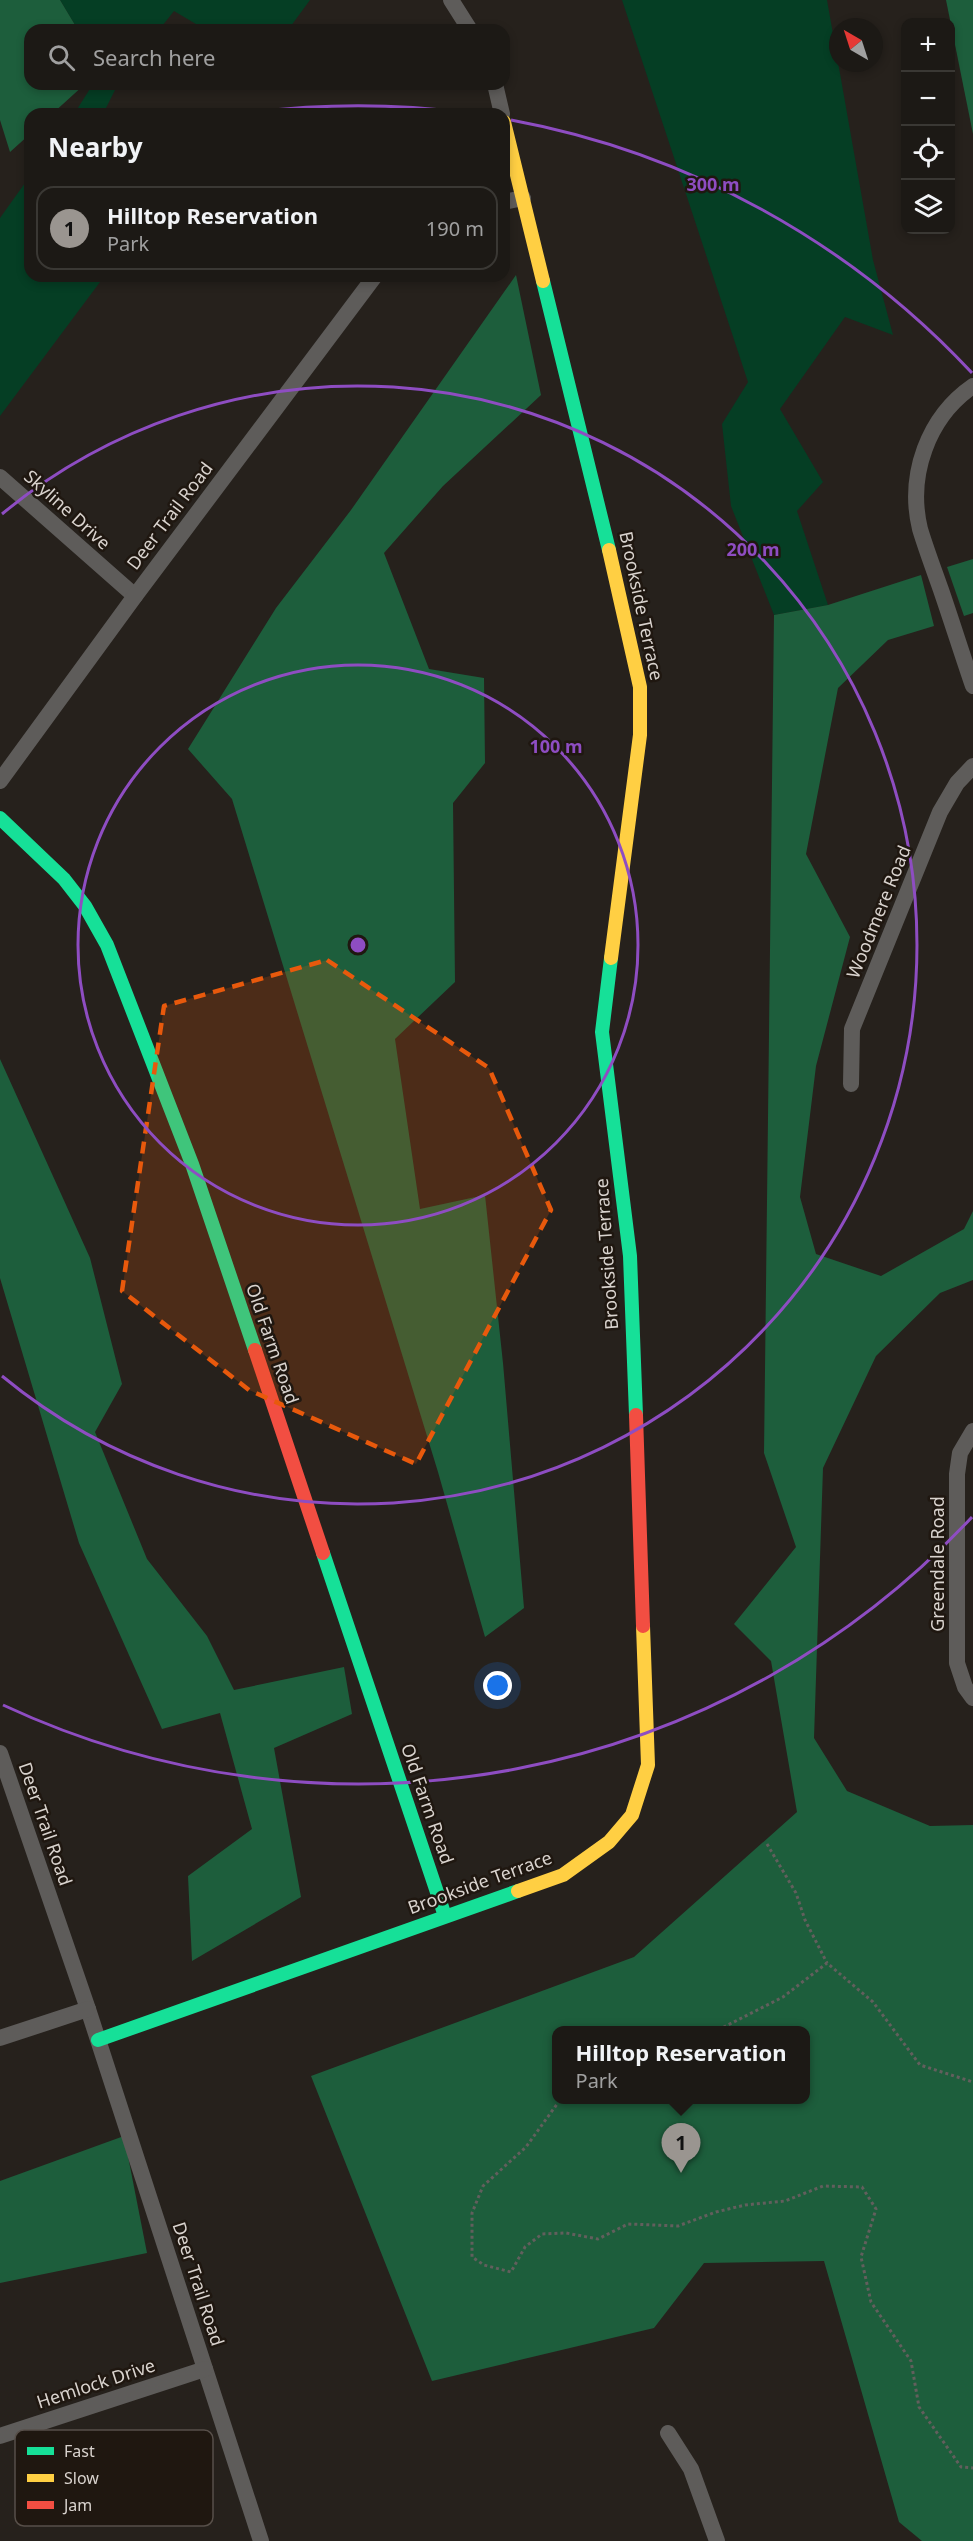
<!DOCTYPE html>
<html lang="en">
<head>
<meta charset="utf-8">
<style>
	:root { --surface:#1c1915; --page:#25221e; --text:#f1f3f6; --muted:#a0a0a0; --line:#3a3834; --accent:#9a9590 }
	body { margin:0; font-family:"Noto Sans",sans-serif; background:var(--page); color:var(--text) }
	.controls { position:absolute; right:18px; top:18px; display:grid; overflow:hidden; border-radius:12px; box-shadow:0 3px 9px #0003 }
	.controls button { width:54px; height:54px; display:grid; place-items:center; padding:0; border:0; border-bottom:2px solid var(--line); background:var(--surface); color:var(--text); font:30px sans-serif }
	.compass { position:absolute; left:829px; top:18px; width:54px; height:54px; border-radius:50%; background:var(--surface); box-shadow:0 3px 9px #0003; rotate:321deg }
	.you { position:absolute; left:498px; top:1686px; width:21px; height:21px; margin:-15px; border:4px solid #fff; border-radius:50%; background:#1a73e8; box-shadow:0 0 0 9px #1a73e833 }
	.badge { display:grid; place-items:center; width:39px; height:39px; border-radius:50%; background:var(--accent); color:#111; font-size:20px; font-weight:700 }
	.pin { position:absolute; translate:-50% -50px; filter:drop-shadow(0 2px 3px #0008) }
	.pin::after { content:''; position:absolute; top:32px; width:21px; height:18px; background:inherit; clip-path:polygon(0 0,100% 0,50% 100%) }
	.popup { position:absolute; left:552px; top:2026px; width:258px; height:78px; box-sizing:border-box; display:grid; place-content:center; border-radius:12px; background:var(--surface); filter:drop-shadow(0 2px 4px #0005); font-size:20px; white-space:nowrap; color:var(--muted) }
	.popup b { font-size:22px; color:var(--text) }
	.popup::after { content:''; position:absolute; left:50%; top:100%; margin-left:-12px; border:12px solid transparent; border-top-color:var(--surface) }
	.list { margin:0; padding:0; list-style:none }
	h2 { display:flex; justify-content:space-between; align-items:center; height:78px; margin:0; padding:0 24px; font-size:26px }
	h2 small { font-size:20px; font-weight:400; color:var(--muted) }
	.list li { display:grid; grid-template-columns:39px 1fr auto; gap:18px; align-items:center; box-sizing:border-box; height:84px; margin:0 12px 12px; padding:0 12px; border:2px solid var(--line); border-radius:18px }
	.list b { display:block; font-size:22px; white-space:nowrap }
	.list p { margin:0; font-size:20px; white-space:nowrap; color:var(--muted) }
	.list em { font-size:20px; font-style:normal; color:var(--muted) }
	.icon { flex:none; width:33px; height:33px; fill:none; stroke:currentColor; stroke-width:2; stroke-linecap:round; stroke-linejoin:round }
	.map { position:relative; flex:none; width:973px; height:2541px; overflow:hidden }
	.search { position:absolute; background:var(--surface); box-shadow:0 3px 9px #0003; left:24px; top:24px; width:486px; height:66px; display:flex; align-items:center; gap:15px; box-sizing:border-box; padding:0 21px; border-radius:18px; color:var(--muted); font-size:22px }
	.panel { position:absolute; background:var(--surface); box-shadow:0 3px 9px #0003; left:24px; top:108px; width:486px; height:174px; border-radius:18px }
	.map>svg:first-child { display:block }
	.green { fill:#053e24 }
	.forest { fill:#1d5e3c; fill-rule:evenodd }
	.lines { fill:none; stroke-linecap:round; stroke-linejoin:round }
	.path { stroke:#625f5d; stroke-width:3; stroke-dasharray:3 3; stroke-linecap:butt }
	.street { stroke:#5e5c5a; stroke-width:16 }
	.fast { stroke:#16e098; stroke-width:14 }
	.slow { stroke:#ffcf43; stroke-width:14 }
	.jam { stroke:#f24e42; stroke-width:14 }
	.marked { fill:#e8590c; fill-opacity:0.2; stroke:#e8590c; stroke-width:4.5; stroke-dasharray:12 8; stroke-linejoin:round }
	.ring { fill:none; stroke:#8e4dc2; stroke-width:3 }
	.labels { text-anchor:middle; stroke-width:5; stroke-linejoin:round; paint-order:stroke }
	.street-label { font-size:18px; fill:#d9d3ce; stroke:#1f1710 }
	.key { fill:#1f1710; stroke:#574f49; stroke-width:1.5 }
	.key-label { font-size:16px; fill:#d9d3ce }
	.centre { fill:#8e4dc2; stroke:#1f1710; stroke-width:3 }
	.ring-label { font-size:18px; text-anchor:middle; font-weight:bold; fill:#8e4dc2; stroke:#1f1710; stroke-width:5; stroke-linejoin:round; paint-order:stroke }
</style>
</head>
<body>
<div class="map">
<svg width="973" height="2541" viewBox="0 0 973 2541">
	<rect width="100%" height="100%" fill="#26211c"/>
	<!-- green -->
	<g class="green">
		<path d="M60,0H310L288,30H206L174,11L159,30H78Z"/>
		<path d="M622,0H827L873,260L893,335L845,317L780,409L823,482L797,511L828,605L774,615L731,506L722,424L748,382Z"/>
		<path d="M93,84H118L103,114H74Z"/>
		<path d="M30,176V276H102L103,278L0,416V218Z"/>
	</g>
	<!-- forest -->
	<g class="forest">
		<path d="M0,0H60L78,30H30V84H85L52,114H30V134L10,152L0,120Z"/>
		<path d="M946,0H973V134Z"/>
		<path d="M516,275L541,395L443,486L384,553L429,669L484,678L485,763L453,803L455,982L395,1039L420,1209L485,1195L503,1363L524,1608L485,1637L438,1472L232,799L188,749L276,608L351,510Z"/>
		<path d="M973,559V613L964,616L947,567Z"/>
		<path d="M921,575L934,626L888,640L838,688L806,854L850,937L816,1066L800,1197L816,1254L881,1276L964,1229L973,1211V1280L940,1293L876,1356L823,1468L814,1738L847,1791L930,1826L973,1825V2541H922L899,2522L824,2261L704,2263L654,2328L432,2381L311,2076L634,1957L797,1812L771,1661L734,1624L796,1547L764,1453L774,615L828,605ZM806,2030V2100H556V2030Z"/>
		<path d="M0,1059L90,1258L122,1384L95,1432L147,1559L207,1636L234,1690L344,1667L352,1714L274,1748L301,1897L192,1961L188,1876L252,1829L220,1713L162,1729L79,1543L0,1278Z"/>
		<path d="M124,2136L147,2253L0,2283V2181Z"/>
	</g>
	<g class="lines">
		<!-- path -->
		<g class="path">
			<path d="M767,1844L796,1893L805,1920L827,1963"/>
			<path d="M718,2030L783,1997L827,1963L873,2002L920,2065L973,2082"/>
			<path d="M560,2100L526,2147L483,2186L472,2213V2257L484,2265L511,2272L525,2247L542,2234L566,2233L598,2239L628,2224L678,2226L716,2212L745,2205L785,2201L823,2186L862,2187L876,2209L861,2257L871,2302L911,2361L919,2407L961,2467L973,2468"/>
		</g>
		<!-- street -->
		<g class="street">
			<path d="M451,0L470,30"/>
			<path d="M495,84L502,114"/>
			<path d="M504,202L523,198"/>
			<path d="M973,386C928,417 907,475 920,529C926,549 934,570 941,590C952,622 962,654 973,686"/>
			<path d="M0,477L135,596"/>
			<path d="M0,781L135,596L375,276"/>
			<path d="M851,1084L852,1029L940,812L957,783L973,766"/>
			<path d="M973,1431L960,1453L957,1474V1663L965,1687L973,1698"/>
			<path d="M0,1753L88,2009L261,2541"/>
			<path d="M0,2038L88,2009"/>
			<path d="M668,2433L691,2469L717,2541"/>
			<path d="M0,2436L205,2369"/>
		</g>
		<!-- fast -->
		<g class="fast">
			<path d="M543,281L609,550"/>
			<path d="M0,818L64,879L85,906L107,945L192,1164L255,1350"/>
			<path d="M611,958L602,1032L630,1256L636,1415"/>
			<path d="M323,1553L445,1916"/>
			<path d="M98,2040L518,1891"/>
		</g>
		<!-- slow -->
		<g class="slow">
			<path d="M504,122L543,281"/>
			<path d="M609,550L640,687V735L611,958"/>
			<path d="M518,1891L563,1875L609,1842L632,1815L648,1765L643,1626"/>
		</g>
		<!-- jam -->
		<g class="jam">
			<path d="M255,1350L323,1553"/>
			<path d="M636,1415L643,1626"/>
		</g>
	</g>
	<!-- marked area -->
	<path class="marked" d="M327,960L489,1068L551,1210L416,1464L249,1390L122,1291L164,1006Z"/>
	<!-- distance rings -->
	<g class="ring">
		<circle cx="358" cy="945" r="280"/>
		<path d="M2 514A559 559 0 1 1 2 1376"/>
		<path d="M972 1517A839 839 0 0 1 3 1705M248 113A839 839 0 0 1 468 113M511 120A839 839 0 0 1 972 373"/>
	</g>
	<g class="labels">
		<!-- street labels -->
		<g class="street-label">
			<text transform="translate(67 510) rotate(42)" y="6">Skyline Drive</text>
			<text transform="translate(170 516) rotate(-53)" y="6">Deer Trail Road</text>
			<text transform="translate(641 606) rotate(78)" y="6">Brookside Terrace</text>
			<text transform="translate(879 912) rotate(-68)" y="6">Woodmere Road</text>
			<text transform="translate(607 1254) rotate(-94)" y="6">Brookside Terrace</text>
			<text transform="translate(272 1344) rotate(71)" y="6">Old Farm Road</text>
			<text transform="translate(938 1564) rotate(-90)" y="6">Greendale Road</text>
			<text transform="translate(427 1804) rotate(71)" y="6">Old Farm Road</text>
			<text transform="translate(45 1824) rotate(71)" y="6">Deer Trail Road</text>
			<text transform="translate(480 1883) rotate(-20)" y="6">Brookside Terrace</text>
			<text transform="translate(198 2284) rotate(72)" y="6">Deer Trail Road</text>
			<text transform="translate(96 2384) rotate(-18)" y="6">Hemlock Drive</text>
		</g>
	</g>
	<!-- legend -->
	<rect x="15" y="2430" width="198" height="96" rx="9" class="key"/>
	<rect x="27" y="2447" width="27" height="8" fill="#16e098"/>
	<rect x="27" y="2474" width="27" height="8" fill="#ffcf43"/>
	<rect x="27" y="2501" width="27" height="8" fill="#f24e42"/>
	<g class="key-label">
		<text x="64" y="2457">Fast</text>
		<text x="64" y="2484">Slow</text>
		<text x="64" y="2511">Jam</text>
	</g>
	<circle cx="358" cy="945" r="9" class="centre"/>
	<g class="ring-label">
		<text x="713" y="191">300 m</text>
		<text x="753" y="556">200 m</text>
		<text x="556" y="753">100 m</text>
	</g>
</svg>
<div class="controls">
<button>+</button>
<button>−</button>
<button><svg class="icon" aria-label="locate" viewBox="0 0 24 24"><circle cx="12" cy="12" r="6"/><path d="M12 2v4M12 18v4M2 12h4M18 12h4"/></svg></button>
<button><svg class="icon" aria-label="layers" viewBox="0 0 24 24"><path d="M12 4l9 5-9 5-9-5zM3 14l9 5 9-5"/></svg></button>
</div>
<svg class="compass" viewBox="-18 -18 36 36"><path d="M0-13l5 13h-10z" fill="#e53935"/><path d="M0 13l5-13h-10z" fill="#a0a0a0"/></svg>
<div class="you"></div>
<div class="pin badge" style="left:681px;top:2173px">1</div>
<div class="popup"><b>Hilltop Reservation</b>Park</div>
<div class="search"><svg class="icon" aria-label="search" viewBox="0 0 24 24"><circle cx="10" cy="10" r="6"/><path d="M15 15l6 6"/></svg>Search here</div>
<section class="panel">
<h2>Nearby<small></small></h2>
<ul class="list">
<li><span class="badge">1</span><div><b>Hilltop Reservation</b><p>Park</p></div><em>190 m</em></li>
</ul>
</section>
</div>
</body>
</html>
